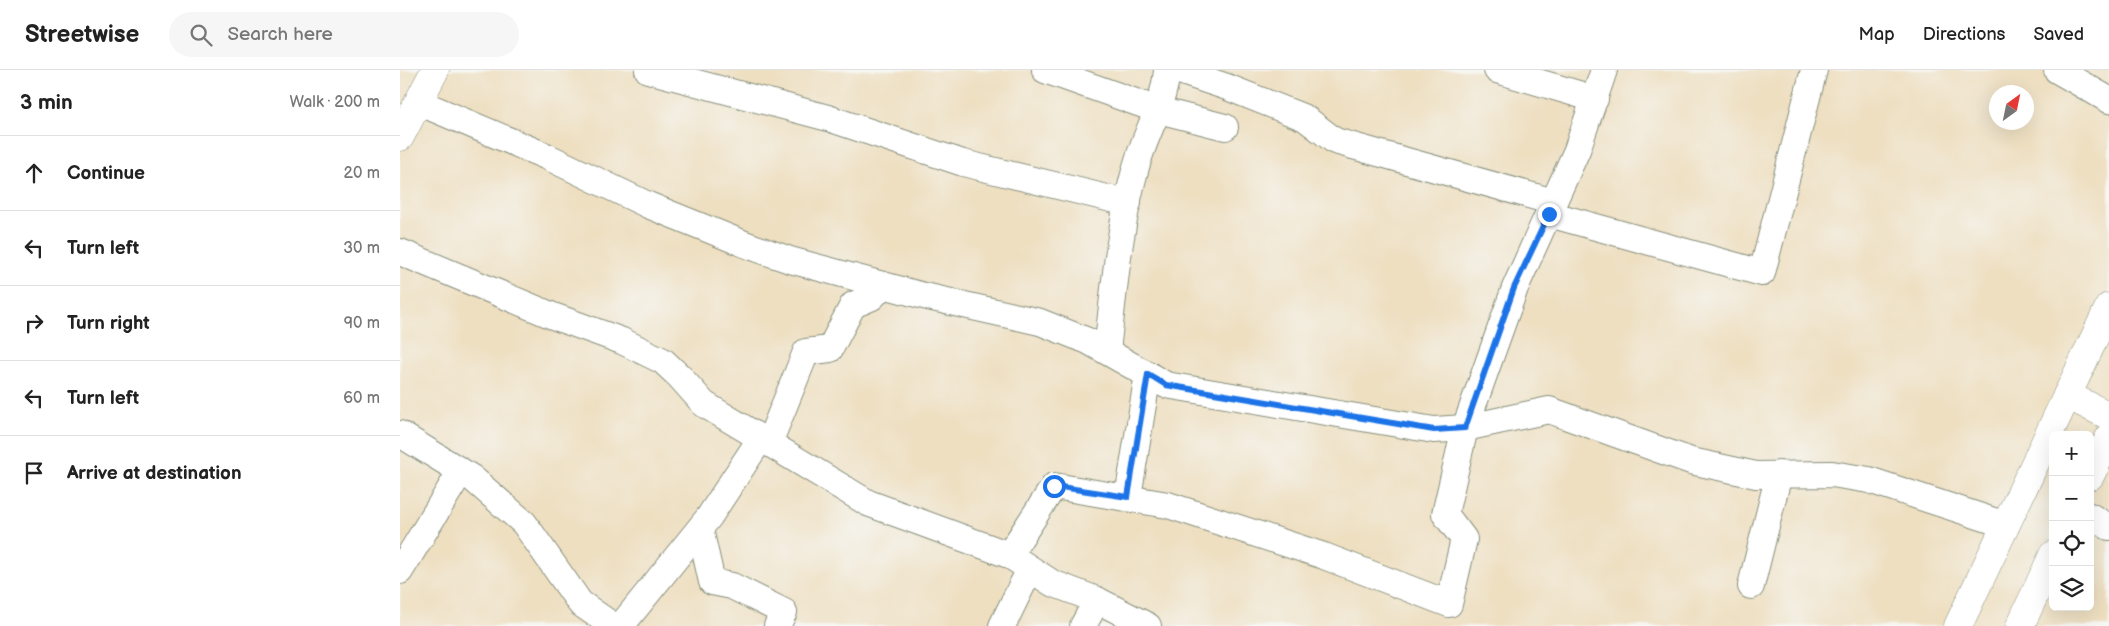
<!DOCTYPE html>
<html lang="en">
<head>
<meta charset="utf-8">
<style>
	:root { --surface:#fff; --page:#f6f6f6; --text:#222; --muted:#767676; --line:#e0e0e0 }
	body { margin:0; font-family:"Balsamiq Sans",sans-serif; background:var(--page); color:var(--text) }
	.controls { position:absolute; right:15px; bottom:15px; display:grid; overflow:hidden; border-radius:8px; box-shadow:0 5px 20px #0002 }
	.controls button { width:45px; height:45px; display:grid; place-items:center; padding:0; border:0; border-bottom:1px solid var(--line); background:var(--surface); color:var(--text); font:25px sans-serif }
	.compass { position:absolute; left:1589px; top:15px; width:45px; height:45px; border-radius:50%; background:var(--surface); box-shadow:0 5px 20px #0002; rotate:33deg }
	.stop { position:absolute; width:15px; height:15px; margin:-11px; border:4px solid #1a73e8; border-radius:50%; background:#fff }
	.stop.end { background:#1a73e8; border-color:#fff; box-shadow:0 1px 5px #0008 }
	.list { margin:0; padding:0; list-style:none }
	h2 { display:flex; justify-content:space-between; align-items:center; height:65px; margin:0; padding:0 20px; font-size:21px }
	h2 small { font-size:16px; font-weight:400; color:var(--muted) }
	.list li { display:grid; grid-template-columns:32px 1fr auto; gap:15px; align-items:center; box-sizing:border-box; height:75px; padding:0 20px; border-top:1px solid var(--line) }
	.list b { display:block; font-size:19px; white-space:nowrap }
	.list em { font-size:16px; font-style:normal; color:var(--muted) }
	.icon { flex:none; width:28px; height:28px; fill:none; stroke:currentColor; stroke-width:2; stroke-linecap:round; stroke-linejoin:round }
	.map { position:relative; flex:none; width:1709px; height:556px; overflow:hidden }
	header { display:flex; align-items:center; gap:30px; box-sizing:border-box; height:70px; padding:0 25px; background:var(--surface); border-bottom:1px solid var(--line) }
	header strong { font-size:24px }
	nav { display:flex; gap:28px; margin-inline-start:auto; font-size:18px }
	.search { width:350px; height:45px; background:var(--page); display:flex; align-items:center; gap:12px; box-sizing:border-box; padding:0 18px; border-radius:28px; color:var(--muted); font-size:19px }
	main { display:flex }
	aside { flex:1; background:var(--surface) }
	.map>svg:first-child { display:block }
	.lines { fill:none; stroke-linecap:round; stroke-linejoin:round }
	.street-casing { stroke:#868e7a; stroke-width:28 }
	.secondary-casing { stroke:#868e7a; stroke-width:29 }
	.street { stroke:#fff; stroke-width:26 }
	.secondary { stroke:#fff; stroke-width:28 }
	.route { stroke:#1a73e8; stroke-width:6 }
</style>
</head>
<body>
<header>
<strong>Streetwise</strong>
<div class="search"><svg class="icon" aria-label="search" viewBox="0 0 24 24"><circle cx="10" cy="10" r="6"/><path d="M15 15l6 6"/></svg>Search here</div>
<nav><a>Map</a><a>Directions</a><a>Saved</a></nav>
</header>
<main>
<aside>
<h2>3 min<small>Walk · 200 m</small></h2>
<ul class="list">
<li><svg class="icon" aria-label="ahead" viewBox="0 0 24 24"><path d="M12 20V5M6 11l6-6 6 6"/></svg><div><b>Continue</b></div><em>20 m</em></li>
<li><svg class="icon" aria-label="left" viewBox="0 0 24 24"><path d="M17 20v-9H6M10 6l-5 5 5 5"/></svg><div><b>Turn left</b></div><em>30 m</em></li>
<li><svg class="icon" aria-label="right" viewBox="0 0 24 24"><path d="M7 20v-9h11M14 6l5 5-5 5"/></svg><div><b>Turn right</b></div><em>90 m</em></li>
<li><svg class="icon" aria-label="left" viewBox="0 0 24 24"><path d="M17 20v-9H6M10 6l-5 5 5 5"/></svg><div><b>Turn left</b></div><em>60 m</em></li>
<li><svg class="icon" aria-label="arrive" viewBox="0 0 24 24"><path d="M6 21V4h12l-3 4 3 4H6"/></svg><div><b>Arrive at destination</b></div></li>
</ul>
</aside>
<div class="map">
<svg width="1709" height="556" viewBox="0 0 1709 556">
	<rect width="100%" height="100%" fill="#f6f6f2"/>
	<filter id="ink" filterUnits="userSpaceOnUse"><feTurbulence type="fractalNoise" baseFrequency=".02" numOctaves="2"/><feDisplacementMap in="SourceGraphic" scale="10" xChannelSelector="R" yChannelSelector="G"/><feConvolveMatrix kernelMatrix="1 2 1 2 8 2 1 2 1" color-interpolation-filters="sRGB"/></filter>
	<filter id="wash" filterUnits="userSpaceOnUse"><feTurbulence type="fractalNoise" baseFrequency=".0096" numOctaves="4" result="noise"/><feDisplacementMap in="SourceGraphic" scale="20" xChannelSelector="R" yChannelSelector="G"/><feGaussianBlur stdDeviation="1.12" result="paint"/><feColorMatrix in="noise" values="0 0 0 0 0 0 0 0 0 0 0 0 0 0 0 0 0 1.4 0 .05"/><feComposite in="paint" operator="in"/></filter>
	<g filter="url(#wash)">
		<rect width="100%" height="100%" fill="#eedfc1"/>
	</g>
	<g filter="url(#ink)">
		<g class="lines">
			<defs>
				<g id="street">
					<path d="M248,0L428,48L563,93L728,133"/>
					<path d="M645,0L758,40L825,57"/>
					<path d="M776,0L827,17L905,48L935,71L1154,132"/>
					<path d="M1097,0L1195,29"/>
					<path d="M1657,0L1709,30"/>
					<path d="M18,32L148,87L248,135L347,175L390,190L524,226L640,252L688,271L766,315L1034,360L1065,358L1149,340L1291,391L1356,405L1432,404L1469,410L1606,455"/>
					<path d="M1149,144L1362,203L1414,0"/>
					<path d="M0,182L153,246L222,271L263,291L280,307L304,334L468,433L609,485L652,513L697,530L748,556"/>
					<path d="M707,281C714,220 719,157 736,97C745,64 764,35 767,0"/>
					<path d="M0,364L72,408L124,453L180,533L213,556"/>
					<path d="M369,373L406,282L430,279L453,235L472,227L483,215"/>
					<path d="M728,427L748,304"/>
					<path d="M1690,446L1709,457"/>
					<path d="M300,459L312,512L332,516L384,542L377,556"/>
					<path d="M609,485L654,416L768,435L924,486L1049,534L1064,469L1045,444L1065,358L1115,218L1177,80L1204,0"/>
					<path d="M0,501L61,401"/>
					<path d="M1351,516L1379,404"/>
					<path d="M221,556L309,447L361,368"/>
					<path d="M602,556L630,499"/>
					<path d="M683,556L697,530"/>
				</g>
				<g id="secondary">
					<path d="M0,67L35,0"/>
					<path d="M1667,325L1709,346"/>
					<path d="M1690,406L1709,368"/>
					<path d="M1558,556L1709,237"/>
					<path d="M1620,556L1653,485"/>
				</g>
			</defs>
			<!-- street casing -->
			<use href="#street" class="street-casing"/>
			<!-- secondary casing -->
			<use href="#secondary" class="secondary-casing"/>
			<!-- street -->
			<use href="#street" class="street"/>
			<!-- secondary -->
			<use href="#secondary" class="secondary"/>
		</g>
	</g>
	<g class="lines" filter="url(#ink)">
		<!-- route -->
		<path class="route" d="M654,416L728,427L748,304L766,315L1034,360L1065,358L1114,218L1149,144"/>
	</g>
</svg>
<div class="controls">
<button>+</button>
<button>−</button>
<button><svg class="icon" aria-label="locate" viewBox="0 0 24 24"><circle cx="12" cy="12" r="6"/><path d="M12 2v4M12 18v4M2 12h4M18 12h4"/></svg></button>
<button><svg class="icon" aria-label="layers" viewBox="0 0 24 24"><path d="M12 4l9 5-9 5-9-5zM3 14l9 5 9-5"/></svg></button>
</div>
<svg class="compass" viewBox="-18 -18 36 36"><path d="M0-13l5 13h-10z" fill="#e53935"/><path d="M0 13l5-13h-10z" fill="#767676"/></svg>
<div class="stop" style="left:654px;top:416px"></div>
<div class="stop end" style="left:1149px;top:144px"></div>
</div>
</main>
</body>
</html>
